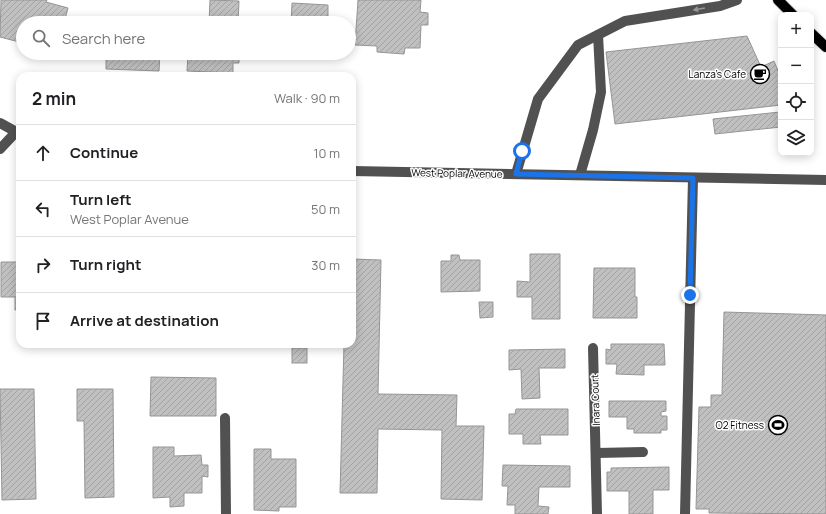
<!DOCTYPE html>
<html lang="en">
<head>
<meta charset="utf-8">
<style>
	:root { --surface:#fff; --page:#f6f6f6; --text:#202124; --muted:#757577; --line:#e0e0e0 }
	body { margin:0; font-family:Manrope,sans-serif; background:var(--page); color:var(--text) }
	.controls { position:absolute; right:12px; top:12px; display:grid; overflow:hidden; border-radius:8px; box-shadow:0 2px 10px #0003 }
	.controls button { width:36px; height:36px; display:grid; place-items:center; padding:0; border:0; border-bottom:1px solid var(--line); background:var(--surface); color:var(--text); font:20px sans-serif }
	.stop { position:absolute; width:12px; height:12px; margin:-9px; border:3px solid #1a73e8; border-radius:50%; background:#fff }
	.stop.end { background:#1a73e8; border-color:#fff; box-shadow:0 1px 4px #0008 }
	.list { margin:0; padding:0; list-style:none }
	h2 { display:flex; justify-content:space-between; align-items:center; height:52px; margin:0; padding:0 16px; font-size:17px }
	h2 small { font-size:13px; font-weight:400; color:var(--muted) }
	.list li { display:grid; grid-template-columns:26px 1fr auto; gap:12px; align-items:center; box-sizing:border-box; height:56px; padding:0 16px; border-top:1px solid var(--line) }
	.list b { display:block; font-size:15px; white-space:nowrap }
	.list p { margin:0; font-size:13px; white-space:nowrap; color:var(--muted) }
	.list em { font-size:13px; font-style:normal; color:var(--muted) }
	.icon { flex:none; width:22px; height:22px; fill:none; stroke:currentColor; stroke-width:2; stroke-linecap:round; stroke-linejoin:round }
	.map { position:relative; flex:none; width:826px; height:514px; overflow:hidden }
	.search { position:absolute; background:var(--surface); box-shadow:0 2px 10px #0003; left:16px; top:16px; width:340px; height:44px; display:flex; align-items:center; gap:10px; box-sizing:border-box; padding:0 14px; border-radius:22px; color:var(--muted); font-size:15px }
	.panel { position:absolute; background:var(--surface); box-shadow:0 2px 10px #0003; left:16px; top:72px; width:340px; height:276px; border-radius:12px }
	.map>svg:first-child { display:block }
	.building { fill:url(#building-hatch); stroke:#959595 }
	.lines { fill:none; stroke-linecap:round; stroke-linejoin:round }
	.major-casing { stroke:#dbdbdb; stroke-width:12 }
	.minor { stroke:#515151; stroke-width:10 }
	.major { stroke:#000; stroke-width:10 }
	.oneway { fill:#979797 }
	.route { stroke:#1a73e8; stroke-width:5 }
	.labels { text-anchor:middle; stroke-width:3; stroke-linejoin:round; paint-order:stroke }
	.poi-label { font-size:10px; fill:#000; stroke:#fff; text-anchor:end }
	.street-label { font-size:10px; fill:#000; stroke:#fff }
</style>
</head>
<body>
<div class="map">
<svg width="826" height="514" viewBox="0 0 826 514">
	<defs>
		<pattern id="building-hatch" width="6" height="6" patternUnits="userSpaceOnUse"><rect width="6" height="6" fill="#c0c0c0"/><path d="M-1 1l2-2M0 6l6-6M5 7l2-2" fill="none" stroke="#a3a3a3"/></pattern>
	</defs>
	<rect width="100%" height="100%" fill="#fff"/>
	<!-- building -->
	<g class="building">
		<path d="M1,0H47L46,2L68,8L64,23H23V43L0,37Z"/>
		<path d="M210,0L239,1L238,23H209Z"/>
		<path d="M358,0H421L420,12L428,13V25H421L420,48H405L404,54L377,52V46L355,45Z"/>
		<path d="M292,3L328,5V23H291Z"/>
		<path d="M747,36L761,67L774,61L781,78V105L615,124L606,52Z"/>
		<path d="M106,53H160L159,71L106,69Z"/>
		<path d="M188,53H239V63H233V73L187,71Z"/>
		<path d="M780,112L781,127L715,134L713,119Z"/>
		<path d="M530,254H560V319H532V297H517V281L530,282Z"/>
		<path d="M451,255H459L460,260H480V291L441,292V261H451Z"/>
		<path d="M352,259L381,260L378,394L457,395L456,426H484L482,500L441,499L442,430L378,429L377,493H340L344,344H352Z"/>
		<path d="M1,262H20V310H15V297H1Z"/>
		<path d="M594,268H635V297H637V318H593Z"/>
		<path d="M479,302H493V317L480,318Z"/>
		<path d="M724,312L826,315V514L709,513V509H696L699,407H711V395H722Z"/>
		<path d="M611,344H664L665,365H644V375L616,374L617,364H606V349L611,350Z"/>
		<rect x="292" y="348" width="15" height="15"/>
		<path d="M565,349V368H539L540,398L522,399L521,369L509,370V350Z"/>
		<path d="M151,377L216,378V416H150Z"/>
		<path d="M0,389H34L36,499L2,500Z"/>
		<path d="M77,389H113L114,497L85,498L84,421H77Z"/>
		<path d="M609,401H666V411L661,412V416H667V430H661V433H634V429H627V417H609Z"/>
		<path d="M516,409H568V435H540L541,444H523V434H509V414H515Z"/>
		<path d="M153,447H174V456L201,455L202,465H208V477L202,476V493H184V506L170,507V497L153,498Z"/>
		<path d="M254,449H271V459H296V507H279V511L254,510Z"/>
		<path d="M503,465L570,466V487H539L538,506L549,507L548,514H515V505H507L508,486H502Z"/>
		<path d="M669,467V490H653V514H629V491H607V472H611V468Z"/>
	</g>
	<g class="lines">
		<defs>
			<g id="major">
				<path d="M778,0L793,15"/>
				<path d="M811,33L826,47"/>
			</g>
		</defs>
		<!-- major casing -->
		<use href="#major" class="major-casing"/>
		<!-- minor -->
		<g class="minor">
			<path d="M0,123L20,134"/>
			<path d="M0,149L16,132"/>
			<path d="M352,171L826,180"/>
			<path d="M516,174L538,99L578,45L625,21L720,6L737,0"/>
			<path d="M580,175L593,130L601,92L598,35"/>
			<path d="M593,348L597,514"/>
			<path d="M225,418L226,514"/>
			<path d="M597,453L643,452"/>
			<path d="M685,514L693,178"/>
		</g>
		<!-- major -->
		<use href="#major" class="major"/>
	</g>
	<!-- one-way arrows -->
	<defs><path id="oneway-solid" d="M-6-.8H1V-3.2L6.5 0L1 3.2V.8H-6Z"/></defs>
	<use class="oneway" href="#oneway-solid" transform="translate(699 9) rotate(170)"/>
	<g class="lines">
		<!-- route -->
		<path class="route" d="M522,151L516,174L693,178L690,295"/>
	</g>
	<!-- icons -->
	<defs>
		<symbol id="cafe-ring" viewBox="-11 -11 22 22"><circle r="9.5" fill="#fff" stroke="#000" stroke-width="1.5"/><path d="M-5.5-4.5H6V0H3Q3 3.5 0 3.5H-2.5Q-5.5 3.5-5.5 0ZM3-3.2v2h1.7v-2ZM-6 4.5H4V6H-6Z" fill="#000"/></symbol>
		<symbol id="stadium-ring" viewBox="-11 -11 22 22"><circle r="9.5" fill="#fff" stroke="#000" stroke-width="1.5"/><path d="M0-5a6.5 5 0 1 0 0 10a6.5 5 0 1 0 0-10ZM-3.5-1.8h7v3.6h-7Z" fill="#000"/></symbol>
	</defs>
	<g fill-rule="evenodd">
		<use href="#cafe-ring" x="749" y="63" width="22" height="22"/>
		<use href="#stadium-ring" x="767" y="414" width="22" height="22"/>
	</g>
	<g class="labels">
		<!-- poi labels -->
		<g class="poi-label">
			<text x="746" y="78">Lanza’s Cafe</text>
			<text x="764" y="429">O2 Fitness</text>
		</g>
		<!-- street labels -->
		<g class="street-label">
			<text transform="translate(457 173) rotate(1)" y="4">West Poplar Avenue</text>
			<text transform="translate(595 400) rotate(-92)" y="4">Inara Court</text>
		</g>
	</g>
</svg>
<div class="controls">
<button>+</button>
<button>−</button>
<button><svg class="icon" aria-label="locate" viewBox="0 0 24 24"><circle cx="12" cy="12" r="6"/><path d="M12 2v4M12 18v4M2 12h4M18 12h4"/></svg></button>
<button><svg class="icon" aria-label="layers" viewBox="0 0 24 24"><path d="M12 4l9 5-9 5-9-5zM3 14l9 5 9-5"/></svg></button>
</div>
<div class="stop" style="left:522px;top:151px"></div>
<div class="stop end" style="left:690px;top:295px"></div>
<div class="search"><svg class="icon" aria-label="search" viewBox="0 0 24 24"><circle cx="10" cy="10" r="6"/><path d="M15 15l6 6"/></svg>Search here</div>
<section class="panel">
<h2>2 min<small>Walk · 90 m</small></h2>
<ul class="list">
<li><svg class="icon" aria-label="ahead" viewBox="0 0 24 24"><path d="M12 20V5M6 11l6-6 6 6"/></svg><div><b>Continue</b></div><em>10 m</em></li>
<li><svg class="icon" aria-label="left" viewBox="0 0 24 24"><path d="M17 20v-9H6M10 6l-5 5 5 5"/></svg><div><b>Turn left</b><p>West Poplar Avenue</p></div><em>50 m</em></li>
<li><svg class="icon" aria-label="right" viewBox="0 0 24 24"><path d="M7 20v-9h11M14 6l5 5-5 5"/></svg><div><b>Turn right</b></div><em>30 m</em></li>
<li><svg class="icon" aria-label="arrive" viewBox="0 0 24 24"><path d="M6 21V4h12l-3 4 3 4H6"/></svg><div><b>Arrive at destination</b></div></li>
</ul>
</section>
</div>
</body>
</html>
